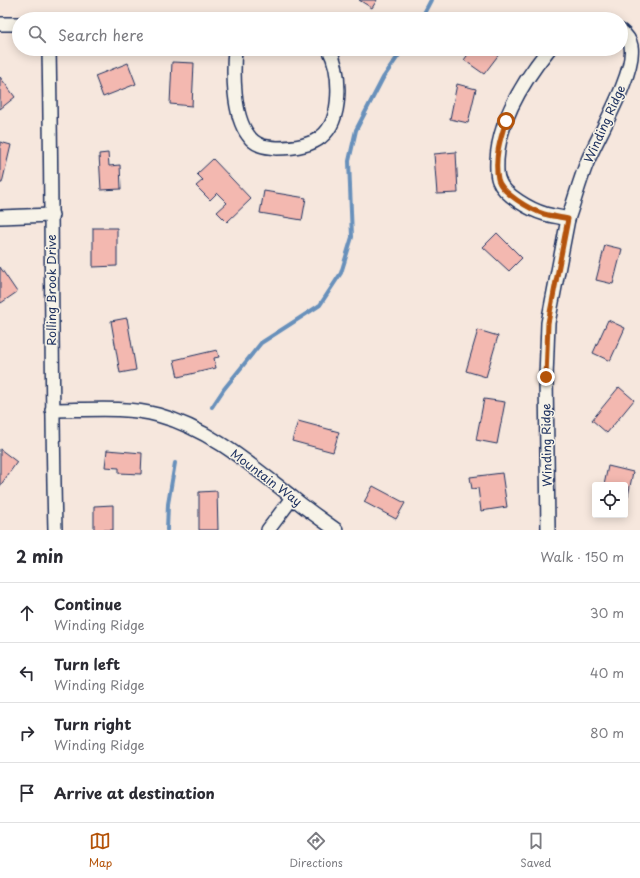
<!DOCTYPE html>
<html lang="en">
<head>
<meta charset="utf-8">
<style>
	:root { --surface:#fff; --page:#f7f7f7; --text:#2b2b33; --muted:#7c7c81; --line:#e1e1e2; --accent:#b45309 }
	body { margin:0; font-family:"Playpen Sans",sans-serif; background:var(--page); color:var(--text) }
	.controls { position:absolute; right:12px; bottom:12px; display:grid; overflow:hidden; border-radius:4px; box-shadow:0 2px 10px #0003 }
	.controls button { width:36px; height:36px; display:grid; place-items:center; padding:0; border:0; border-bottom:1px solid var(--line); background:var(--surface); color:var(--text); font:20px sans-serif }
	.stop { position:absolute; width:12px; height:12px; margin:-9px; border:3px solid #b45309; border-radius:50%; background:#fff }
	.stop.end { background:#b45309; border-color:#fff; box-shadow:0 1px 4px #0008 }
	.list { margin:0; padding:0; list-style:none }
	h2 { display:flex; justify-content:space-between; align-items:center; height:52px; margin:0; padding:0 16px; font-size:17px }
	h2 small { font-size:13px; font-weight:400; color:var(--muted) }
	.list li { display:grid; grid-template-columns:26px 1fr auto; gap:12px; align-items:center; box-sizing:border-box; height:60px; padding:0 16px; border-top:1px solid var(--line) }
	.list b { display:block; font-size:15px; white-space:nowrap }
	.list p { margin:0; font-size:13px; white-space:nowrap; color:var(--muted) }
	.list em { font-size:13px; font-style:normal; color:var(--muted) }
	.icon { flex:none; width:22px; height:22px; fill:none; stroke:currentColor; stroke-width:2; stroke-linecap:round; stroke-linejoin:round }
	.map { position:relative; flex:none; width:640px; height:530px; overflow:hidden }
	.search { position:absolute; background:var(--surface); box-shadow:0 2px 10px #0003; left:12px; right:12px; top:12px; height:44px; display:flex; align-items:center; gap:10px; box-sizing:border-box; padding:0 14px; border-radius:22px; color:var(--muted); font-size:15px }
	.sheet { height:292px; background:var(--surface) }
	nav { display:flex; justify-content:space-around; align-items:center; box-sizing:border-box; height:56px; border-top:1px solid var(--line); background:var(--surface); font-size:11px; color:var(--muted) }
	nav a { display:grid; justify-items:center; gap:2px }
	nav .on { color:var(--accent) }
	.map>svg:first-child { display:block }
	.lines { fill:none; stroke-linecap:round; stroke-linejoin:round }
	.stream { stroke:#6790bb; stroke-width:4 }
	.building { fill:#f3b8b0; stroke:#1b2f5e }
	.street-casing { stroke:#1b2f5e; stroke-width:16 }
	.street { stroke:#f7f3e8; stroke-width:13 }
	.route { stroke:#b45309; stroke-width:5 }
	.labels { text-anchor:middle; stroke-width:3; stroke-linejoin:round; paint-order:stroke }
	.street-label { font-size:12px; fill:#1b2f5e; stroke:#f7f3e8 }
</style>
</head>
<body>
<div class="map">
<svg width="640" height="530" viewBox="0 0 640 530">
	<rect width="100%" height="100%" fill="#f6e7dd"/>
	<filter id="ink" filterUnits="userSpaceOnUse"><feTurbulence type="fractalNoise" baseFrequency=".025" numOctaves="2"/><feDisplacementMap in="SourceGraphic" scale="8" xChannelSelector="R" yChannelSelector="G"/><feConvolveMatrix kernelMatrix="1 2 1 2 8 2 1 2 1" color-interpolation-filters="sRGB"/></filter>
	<g filter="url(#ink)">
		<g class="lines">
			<!-- stream -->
			<g class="stream">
				<path d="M421,19L431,0"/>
				<path d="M212,407L224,389L261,343L320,305L341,273L352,237L349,161L356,130L383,78L403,49"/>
				<path d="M167,530L168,504L175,463"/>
			</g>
		</g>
		<!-- building -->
		<g class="building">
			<path d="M359,0H377L372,8Z"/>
			<path d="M472,49H503L484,74L464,60Z"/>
			<path d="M172,62L194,63L192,106L170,104Z"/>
			<path d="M128,63L136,84L103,97L95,76Z"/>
			<path d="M0,77L15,97L0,109Z"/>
			<path d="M457,84L476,89L468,123L450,119Z"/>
			<path d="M0,142L11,145L2,183H0Z"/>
			<path d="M456,152L458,193L437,194L434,154Z"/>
			<path d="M108,153L109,166L120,165L121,189L101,190L99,154Z"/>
			<path d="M213,159L251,199L227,222L217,212L227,203L217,193L210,200L196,186L203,180L197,174Z"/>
			<path d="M264,191L306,198L302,220L260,213Z"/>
			<path d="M93,228H117V266L93,267Z"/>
			<path d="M497,233L522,258L509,271L483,247Z"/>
			<path d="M605,245L622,249L613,284L596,280Z"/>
			<path d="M0,267L17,292L1,303L0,301Z"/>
			<path d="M127,318L136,370L120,373L111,321Z"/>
			<path d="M608,320L625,328L610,361L593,353Z"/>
			<path d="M478,330L498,336L486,377L466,371Z"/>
			<path d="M217,350L219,357L214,358L216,368L178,377L174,360Z"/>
			<path d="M619,387L634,400L607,433L592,420Z"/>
			<path d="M484,399L505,402L497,444L476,440Z"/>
			<path d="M298,421L339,432L333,452L292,441Z"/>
			<path d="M0,449L17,462L0,486Z"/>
			<path d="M107,450L142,453L141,474L119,473V468L105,467Z"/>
			<path d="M608,466L633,472L628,496L625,495V485H604Z"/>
			<path d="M502,473L507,507L481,511L478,488L472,489L470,477Z"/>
			<path d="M373,486L405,503L396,519L364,502Z"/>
			<path d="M217,491L218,530H199V492Z"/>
			<path d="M113,505V530H94V506Z"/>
		</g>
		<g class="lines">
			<defs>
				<g id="street">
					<path d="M0,24H19"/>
					<path d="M49,49C52,209 51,370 55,530"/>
					<path d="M235,49C233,73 233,115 248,135C255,146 265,147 277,148C291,148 310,146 321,137C343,120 341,72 329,49"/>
					<path d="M549,49C524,80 499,119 497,160C497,166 496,175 499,181C504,195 531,210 545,214C552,216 561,217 568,219C575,199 580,179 588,160C599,134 636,72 631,46C630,40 626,35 621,31"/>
					<path d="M0,217L52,215"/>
					<path d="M52,410C85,410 127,406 158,415C210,429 251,465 292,497C306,509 321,519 336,530"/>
					<path d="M268,530L292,498"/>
					<path d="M548,530L546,377L548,323L568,219"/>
				</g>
			</defs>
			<!-- street casing -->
			<use href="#street" class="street-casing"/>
			<!-- street -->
			<use href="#street" class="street"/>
		</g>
	</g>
	<g class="lines" filter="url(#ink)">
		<!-- route -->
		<path class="route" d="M506,121C500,139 494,159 498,179C501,193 531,210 544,214C551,216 560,217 568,219L548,323L546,377"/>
	</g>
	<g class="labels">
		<!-- street labels -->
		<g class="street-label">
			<text transform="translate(605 124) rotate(-66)" y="4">Winding Ridge</text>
			<text transform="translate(52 290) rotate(-90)" y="4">Rolling Brook Drive</text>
			<text transform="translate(547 445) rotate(-91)" y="4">Winding Ridge</text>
			<text transform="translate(266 478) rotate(37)" y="4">Mountain Way</text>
		</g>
	</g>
</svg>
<div class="controls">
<button><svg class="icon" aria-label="locate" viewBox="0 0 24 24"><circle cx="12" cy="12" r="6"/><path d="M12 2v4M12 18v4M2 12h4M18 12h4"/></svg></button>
</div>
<div class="stop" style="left:506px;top:121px"></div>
<div class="stop end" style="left:546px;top:377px"></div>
<div class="search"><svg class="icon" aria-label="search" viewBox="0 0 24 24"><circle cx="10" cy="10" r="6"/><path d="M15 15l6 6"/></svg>Search here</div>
</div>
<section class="sheet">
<h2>2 min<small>Walk · 150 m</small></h2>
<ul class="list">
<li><svg class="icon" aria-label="ahead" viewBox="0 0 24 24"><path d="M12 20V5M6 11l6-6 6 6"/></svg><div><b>Continue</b><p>Winding Ridge</p></div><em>30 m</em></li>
<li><svg class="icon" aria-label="left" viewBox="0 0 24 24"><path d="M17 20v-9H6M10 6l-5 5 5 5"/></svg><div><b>Turn left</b><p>Winding Ridge</p></div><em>40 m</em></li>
<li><svg class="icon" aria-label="right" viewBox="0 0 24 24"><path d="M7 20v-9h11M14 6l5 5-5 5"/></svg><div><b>Turn right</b><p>Winding Ridge</p></div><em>80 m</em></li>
<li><svg class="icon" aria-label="arrive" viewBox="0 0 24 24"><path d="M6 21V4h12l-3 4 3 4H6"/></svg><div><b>Arrive at destination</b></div></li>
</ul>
</section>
<nav>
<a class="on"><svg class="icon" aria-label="map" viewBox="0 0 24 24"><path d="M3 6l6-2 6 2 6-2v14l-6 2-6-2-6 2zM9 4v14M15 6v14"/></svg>Map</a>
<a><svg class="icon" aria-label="directions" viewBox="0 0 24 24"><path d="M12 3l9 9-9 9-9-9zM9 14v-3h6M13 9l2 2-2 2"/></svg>Directions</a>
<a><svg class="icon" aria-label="saved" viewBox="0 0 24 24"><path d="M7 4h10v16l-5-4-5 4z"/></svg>Saved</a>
</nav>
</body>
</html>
